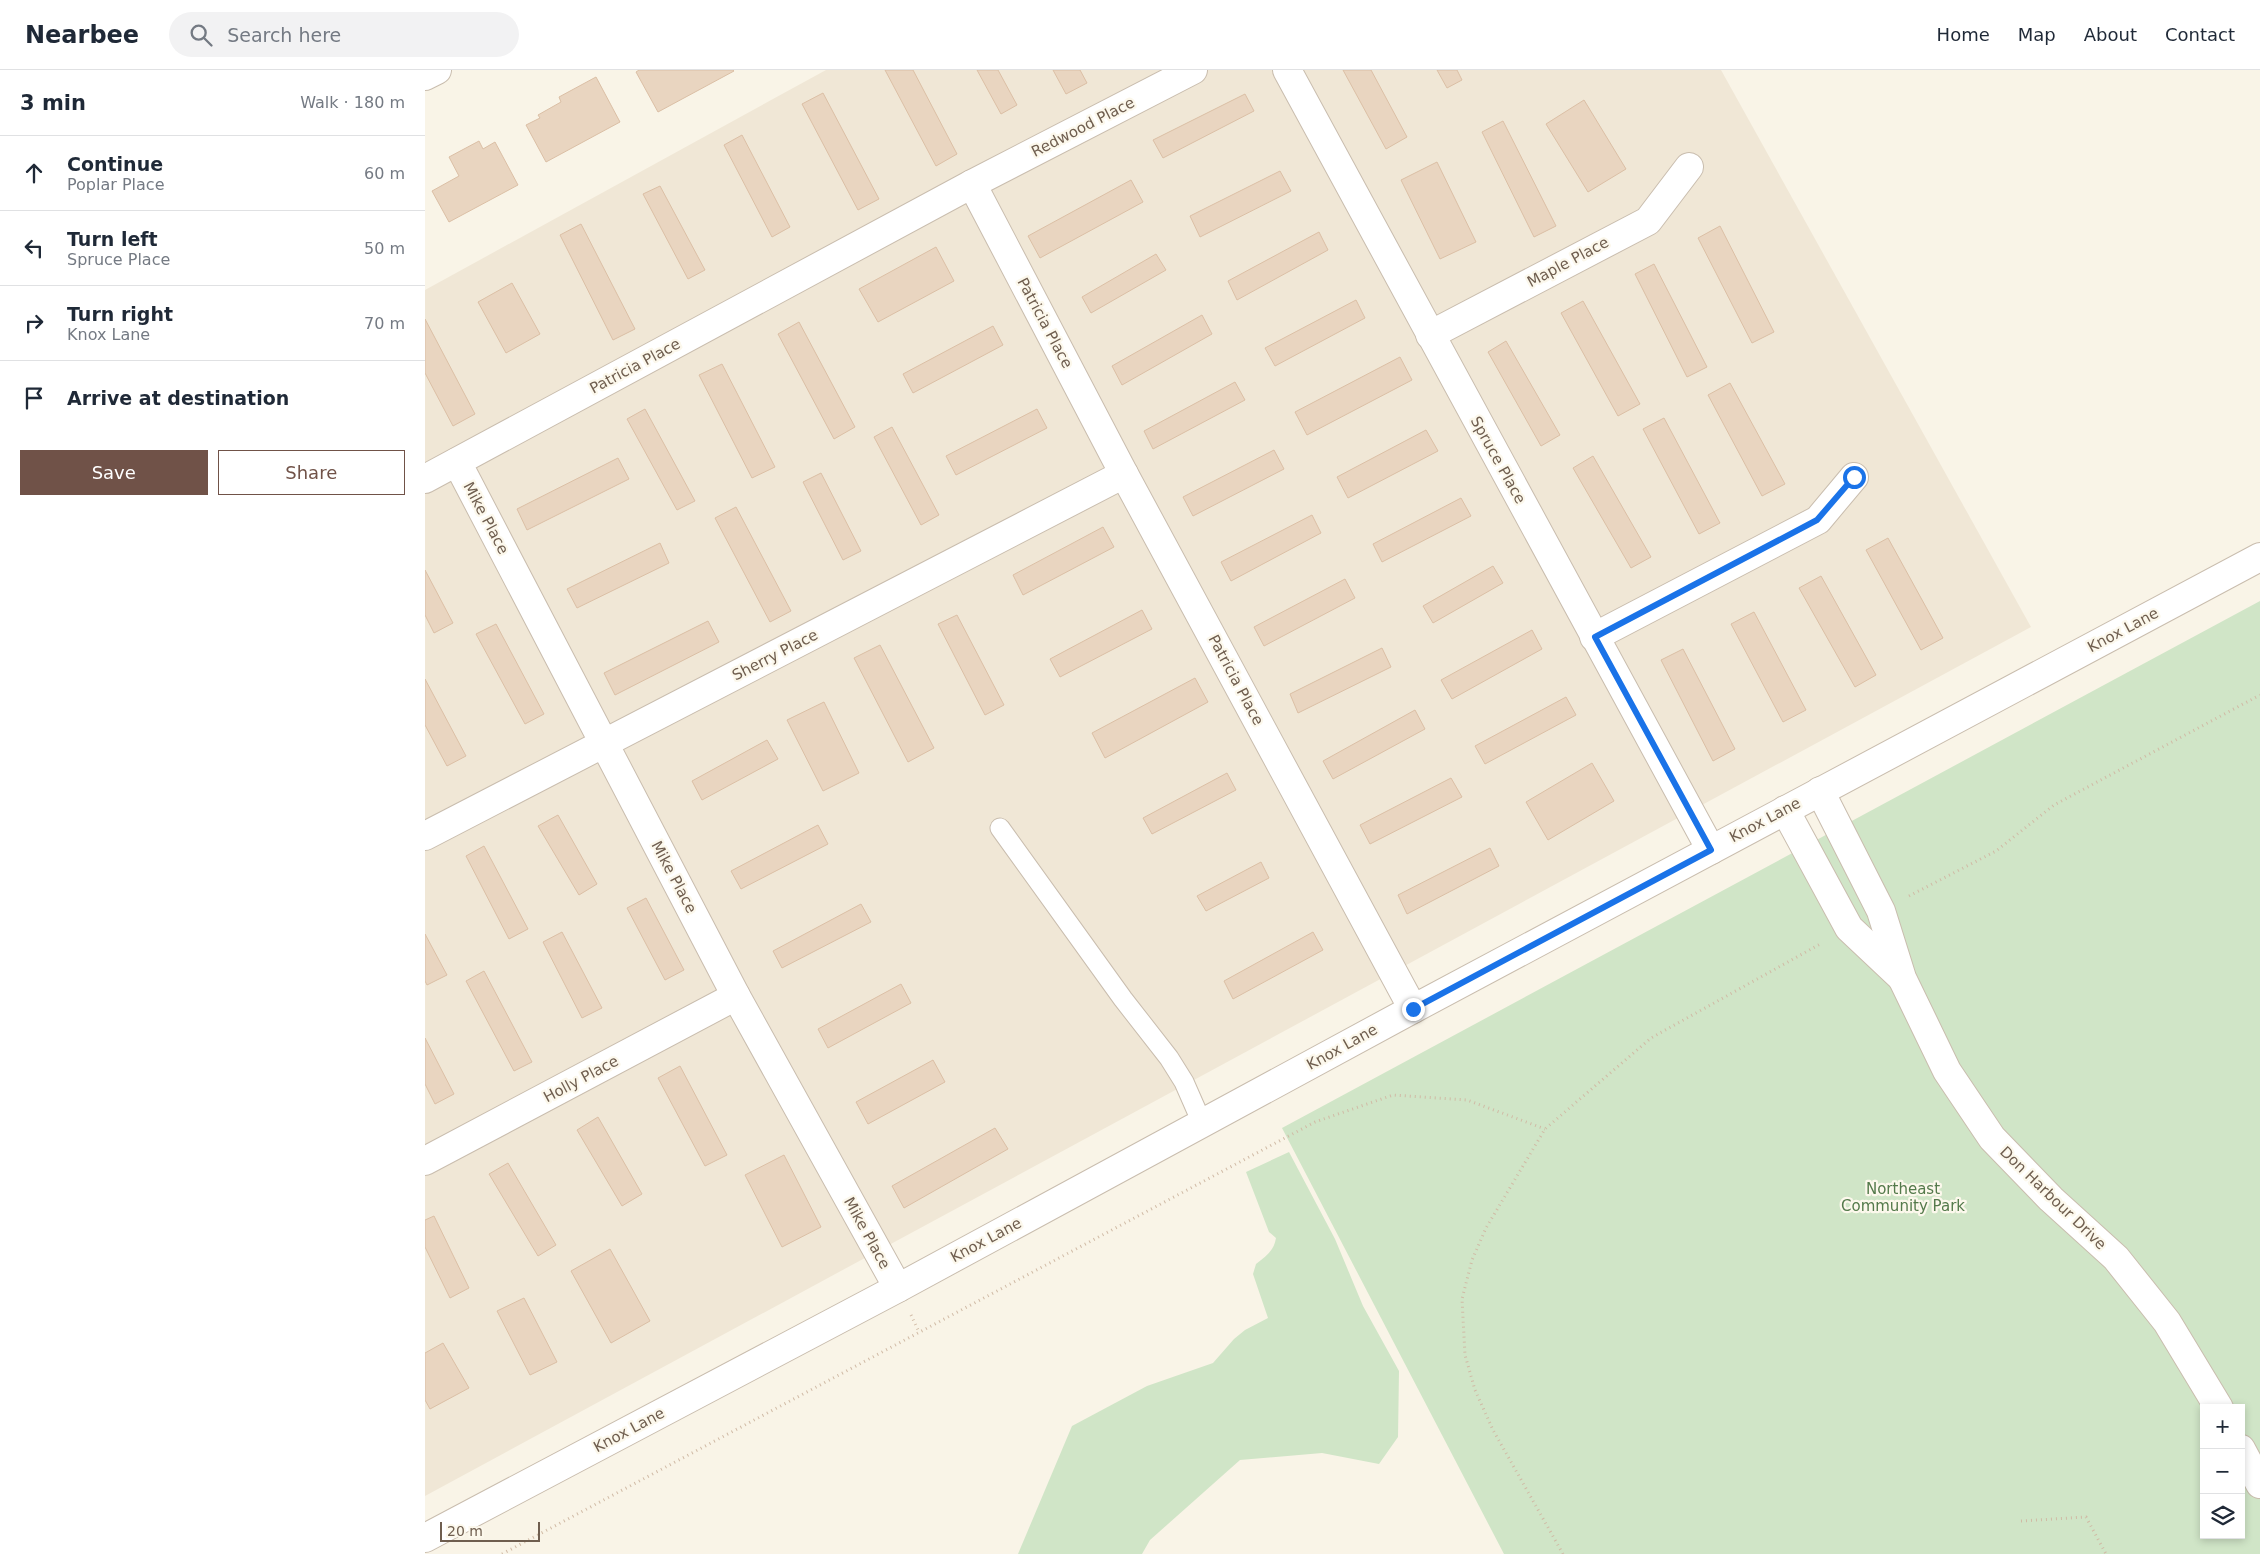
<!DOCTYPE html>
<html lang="en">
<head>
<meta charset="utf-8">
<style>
	:root { --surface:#fff; --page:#f2f2f3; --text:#1f2937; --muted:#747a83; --line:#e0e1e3; --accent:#705248 }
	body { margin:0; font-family:"DejaVu Sans",sans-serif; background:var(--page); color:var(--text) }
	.controls { position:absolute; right:15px; bottom:15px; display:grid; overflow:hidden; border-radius:0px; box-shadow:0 2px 8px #0003 }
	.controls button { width:45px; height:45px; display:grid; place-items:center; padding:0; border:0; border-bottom:1px solid var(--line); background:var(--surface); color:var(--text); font:25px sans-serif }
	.scale { position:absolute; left:15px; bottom:12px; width:100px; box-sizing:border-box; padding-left:5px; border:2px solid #6f5e4f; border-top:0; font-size:14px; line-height:18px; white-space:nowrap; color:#6f5e4f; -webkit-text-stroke:4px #fcf8ec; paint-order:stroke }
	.stop { position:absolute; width:15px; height:15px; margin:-11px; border:4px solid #1a73e8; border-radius:50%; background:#fff }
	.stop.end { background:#1a73e8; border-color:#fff; box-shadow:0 1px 5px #0008 }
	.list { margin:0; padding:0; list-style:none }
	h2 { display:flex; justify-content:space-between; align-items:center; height:65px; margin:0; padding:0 20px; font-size:21px }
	h2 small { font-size:16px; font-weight:400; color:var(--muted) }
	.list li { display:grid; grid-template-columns:32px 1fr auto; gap:15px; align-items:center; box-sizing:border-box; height:75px; padding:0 20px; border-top:1px solid var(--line) }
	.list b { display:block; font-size:19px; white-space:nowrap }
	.list p { margin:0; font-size:16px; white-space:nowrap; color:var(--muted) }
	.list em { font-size:16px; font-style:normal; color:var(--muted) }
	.actions { display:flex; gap:10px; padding:15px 20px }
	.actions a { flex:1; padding:11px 0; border:1px solid var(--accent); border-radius:0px; text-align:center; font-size:18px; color:var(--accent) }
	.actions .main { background:var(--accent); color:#fff }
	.icon { flex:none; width:28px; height:28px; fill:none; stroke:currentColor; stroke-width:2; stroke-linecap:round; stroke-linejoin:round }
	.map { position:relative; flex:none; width:1835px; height:1484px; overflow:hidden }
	header { display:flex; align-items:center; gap:30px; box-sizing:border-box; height:70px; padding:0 25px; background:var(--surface); border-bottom:1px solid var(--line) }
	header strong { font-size:24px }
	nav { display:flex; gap:28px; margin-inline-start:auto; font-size:18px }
	.search { width:350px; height:45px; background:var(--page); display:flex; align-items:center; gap:12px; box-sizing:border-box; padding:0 18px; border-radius:28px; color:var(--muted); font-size:19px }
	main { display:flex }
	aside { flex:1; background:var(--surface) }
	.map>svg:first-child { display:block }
	.residential { fill:#f0e7d6 }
	.green { fill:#d0e5c7; fill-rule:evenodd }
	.building { fill:#e9d5c0; stroke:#dbbfa5 }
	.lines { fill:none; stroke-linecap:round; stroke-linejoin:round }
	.lane-casing { stroke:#c9bdae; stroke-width:21 }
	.street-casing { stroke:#c9bdae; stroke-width:30 }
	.path { stroke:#d0baa5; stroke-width:3; stroke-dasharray:1 4; stroke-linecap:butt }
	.lane { stroke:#fff; stroke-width:19 }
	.street { stroke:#fff; stroke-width:28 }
	.route { stroke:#1a73e8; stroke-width:6 }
	.labels { text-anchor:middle; stroke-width:4.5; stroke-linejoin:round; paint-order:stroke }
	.street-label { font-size:15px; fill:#6f5e4f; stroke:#fcf8ec }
	.park-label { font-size:15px; fill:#547a4b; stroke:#fcf8ec }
</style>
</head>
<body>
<header>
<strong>Nearbee</strong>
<div class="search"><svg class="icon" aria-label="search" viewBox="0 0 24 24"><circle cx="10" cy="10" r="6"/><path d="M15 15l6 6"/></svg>Search here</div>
<nav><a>Home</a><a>Map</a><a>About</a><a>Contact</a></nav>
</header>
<main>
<aside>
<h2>3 min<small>Walk · 180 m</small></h2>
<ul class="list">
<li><svg class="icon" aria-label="ahead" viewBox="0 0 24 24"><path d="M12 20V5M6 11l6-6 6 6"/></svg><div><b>Continue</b><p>Poplar Place</p></div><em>60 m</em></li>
<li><svg class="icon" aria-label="left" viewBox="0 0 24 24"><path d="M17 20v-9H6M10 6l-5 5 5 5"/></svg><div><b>Turn left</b><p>Spruce Place</p></div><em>50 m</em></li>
<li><svg class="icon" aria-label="right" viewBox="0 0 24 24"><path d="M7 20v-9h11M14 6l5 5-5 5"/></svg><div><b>Turn right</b><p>Knox Lane</p></div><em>70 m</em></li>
<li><svg class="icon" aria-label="arrive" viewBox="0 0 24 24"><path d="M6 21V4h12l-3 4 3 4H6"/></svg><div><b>Arrive at destination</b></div></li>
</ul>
<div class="actions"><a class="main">Save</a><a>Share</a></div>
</aside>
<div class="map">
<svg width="1835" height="1484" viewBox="0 0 1835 1484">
	<rect width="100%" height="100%" fill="#f9f4e7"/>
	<!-- residential -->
	<path class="residential" d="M401,0H1296L1606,557L0,1426V220Z"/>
	<!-- green -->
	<g class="green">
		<path d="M1835,531V1484H1079L857,1058ZM1779,1338H1816V1465H1779Z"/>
		<path d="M864,1082L910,1169L938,1236L974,1301L973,1367L954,1394L897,1383L815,1390L725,1470L717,1484H593L647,1356L722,1316L788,1293L809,1269L820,1260L843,1248L828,1204L831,1194C841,1186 849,1181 851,1168L844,1162L821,1102Z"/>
	</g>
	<!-- building -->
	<g class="building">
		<path d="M214,0H308L309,1L233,42L211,2Z"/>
		<path d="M460,0H488L532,84L511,96Z"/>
		<path d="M552,0H573L592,35L576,44Z"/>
		<path d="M628,0H655L662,13L641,24Z"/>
		<path d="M918,0H946L982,67L961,79Z"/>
		<path d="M1012,0H1032L1037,10L1022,18Z"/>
		<path d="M171,7L195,52L121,92L101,55L115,48L113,45L136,32L134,27Z"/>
		<path d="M398,23L454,129L433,140L377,34Z"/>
		<path d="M820,24L829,41L738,88L728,70Z"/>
		<path d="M1159,30L1201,99L1163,122L1121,54Z"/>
		<path d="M1078,51L1131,156L1109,167L1057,62Z"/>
		<path d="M317,65L365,157L347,167L299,75Z"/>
		<path d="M54,71L58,79L70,72L93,115L24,152L7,121L34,106L24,87Z"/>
		<path d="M1012,92L1051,172L1015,189L976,110Z"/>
		<path d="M855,101L866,121L775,167L765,146Z"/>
		<path d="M706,110L718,132L615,188L603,166Z"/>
		<path d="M235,116L280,200L263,209L218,124Z"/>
		<path d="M156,154L210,259L188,270L135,165Z"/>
		<path d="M1295,156L1349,262L1327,273L1273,168Z"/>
		<path d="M894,162L903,180L812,230L803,211Z"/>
		<path d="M511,177L529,211L453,252L434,219Z"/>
		<path d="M731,184L741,200L666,243L657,227Z"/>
		<path d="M1229,194L1282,297L1262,307L1210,204Z"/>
		<path d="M87,213L115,264L81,283L53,232Z"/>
		<path d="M931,230L940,248L850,296L840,278Z"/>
		<path d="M1158,231L1215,334L1193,346L1136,243Z"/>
		<path d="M777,245L787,264L697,315L687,296Z"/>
		<path d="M0,249L50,344L28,356L0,303Z"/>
		<path d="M374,252L430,357L409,369L353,264Z"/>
		<path d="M568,256L578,275L488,323L478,304Z"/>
		<path d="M1081,271L1135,365L1116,376L1063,282Z"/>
		<path d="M975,287L987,310L882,365L870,342Z"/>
		<path d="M297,294L350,397L327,408L274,305Z"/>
		<path d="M810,312L820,330L728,379L719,361Z"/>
		<path d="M1305,313L1360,414L1337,426L1283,325Z"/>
		<path d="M220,339L270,431L252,440L202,349Z"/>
		<path d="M612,339L622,358L531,405L521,386Z"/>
		<path d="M1239,348L1295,453L1274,464L1218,359Z"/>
		<path d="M467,357L514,445L496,455L449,367Z"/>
		<path d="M1001,360L1013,381L923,428L912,407Z"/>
		<path d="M849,380L859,399L768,446L758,427Z"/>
		<path d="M1168,386L1226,487L1206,498L1148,398Z"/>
		<path d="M193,388L204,409L102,460L92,439Z"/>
		<path d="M396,403L436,481L418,490L378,412Z"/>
		<path d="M1036,428L1046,446L957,492L948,474Z"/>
		<path d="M311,437L366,541L345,552L290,448Z"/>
		<path d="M887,445L896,463L806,511L796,492Z"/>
		<path d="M678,457L689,477L598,525L588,505Z"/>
		<path d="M1463,468L1518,568L1496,580L1441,480Z"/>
		<path d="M235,473L244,493L152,538L142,519Z"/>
		<path d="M1068,496L1078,513L1008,553L998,536Z"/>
		<path d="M0,500L28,553L9,563L0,545Z"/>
		<path d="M1396,506L1451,605L1430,617L1374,518Z"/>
		<path d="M920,509L930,528L839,576L829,557Z"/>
		<path d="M717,540L727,559L635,607L625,589Z"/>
		<path d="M1329,542L1381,640L1358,652L1306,554Z"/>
		<path d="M532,545L579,635L560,645L513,554Z"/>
		<path d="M283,551L294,572L190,625L179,603Z"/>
		<path d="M71,554L119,644L100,654L51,564Z"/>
		<path d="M1107,560L1117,579L1027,629L1016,610Z"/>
		<path d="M455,575L509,678L483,692L429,588Z"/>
		<path d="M957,578L966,597L873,643L865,624Z"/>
		<path d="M1258,579L1310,679L1288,691L1236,590Z"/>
		<path d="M770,608L783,632L680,688L667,663Z"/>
		<path d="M0,609L41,686L22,696L0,655Z"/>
		<path d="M1141,627L1151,645L1060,694L1050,676Z"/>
		<path d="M399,632L434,703L398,721L362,650Z"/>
		<path d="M990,640L1000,659L908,709L898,691Z"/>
		<path d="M342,670L353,689L277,730L267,711Z"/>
		<path d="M1167,693L1189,731L1123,770L1101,732Z"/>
		<path d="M802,703L811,720L727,764L718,748Z"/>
		<path d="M1026,708L1037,727L945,774L935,755Z"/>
		<path d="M133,745L172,814L154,825L113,756Z"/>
		<path d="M393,755L403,774L316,819L306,801Z"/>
		<path d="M59,776L103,859L84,869L41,786Z"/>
		<path d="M1065,778L1074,796L982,844L973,825Z"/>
		<path d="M836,792L844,808L781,841L772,826Z"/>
		<path d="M221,828L259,900L240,910L202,838Z"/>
		<path d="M436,834L446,852L357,898L348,881Z"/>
		<path d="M137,862L177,938L157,948L118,872Z"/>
		<path d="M888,862L898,880L808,929L799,911Z"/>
		<path d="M0,864L22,905L2,915L0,911Z"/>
		<path d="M59,901L107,992L89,1001L41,911Z"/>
		<path d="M476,914L486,933L403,978L393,959Z"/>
		<path d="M0,968L29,1024L10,1034L0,1014Z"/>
		<path d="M508,990L520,1012L443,1054L431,1032Z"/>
		<path d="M255,996L302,1085L280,1096L233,1008Z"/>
		<path d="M173,1047L217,1124L197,1136L152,1060Z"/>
		<path d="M570,1058L583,1079L479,1138L467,1116Z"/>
		<path d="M359,1085L396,1157L357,1177L320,1105Z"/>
		<path d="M83,1093L131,1175L113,1186L64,1104Z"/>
		<path d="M9,1146L44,1218L25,1228L0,1177V1150Z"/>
		<path d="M185,1179L225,1251L186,1273L146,1201Z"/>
		<path d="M99,1228L132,1292L105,1305L72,1241Z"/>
		<path d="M18,1273L44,1318L5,1339L0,1330V1283Z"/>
	</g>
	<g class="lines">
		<defs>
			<path id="lane" d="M575,758L698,929L744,988L759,1012L777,1053"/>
			<g id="street">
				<path d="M862,0L1286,780"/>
				<path d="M0,6L12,0"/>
				<path d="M547,114L699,404L988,939"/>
				<path d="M1005,265L1223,151L1264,97"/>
				<path d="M32,392L311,926L473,1218"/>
				<path d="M0,409L547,114L768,0"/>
				<path d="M1169,567L1393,450L1429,407"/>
				<path d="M1395,721L1456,841L1477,908L1522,1001L1567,1068L1626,1129L1691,1188L1742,1252L1794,1338"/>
				<path d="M1360,740L1424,858L1476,907"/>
				<path d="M0,766L699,404"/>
				<path d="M0,1091L311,926"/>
				<path d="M1816,1379L1835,1414"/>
				<path d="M0,1468L473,1218L988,939L1835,487"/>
			</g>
		</defs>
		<!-- lane casing -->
		<use href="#lane" class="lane-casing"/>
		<!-- street casing -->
		<use href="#street" class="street-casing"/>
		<!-- path -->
		<g class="path">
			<path d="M1484,826L1571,781L1629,735L1835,625"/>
			<path d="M486,1245L494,1262"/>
			<path d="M1596,1451L1661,1447L1681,1484"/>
			<path d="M77,1484L890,1052L968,1025L1042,1030L1120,1059"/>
			<path d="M1138,1484L1068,1360L1050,1320L1040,1285L1037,1229L1047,1190L1061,1158L1120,1059L1226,968L1397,873"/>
		</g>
		<!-- lane -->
		<use href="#lane" class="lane"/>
		<!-- street -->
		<use href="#street" class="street"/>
	</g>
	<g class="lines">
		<!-- route -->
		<path class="route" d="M988,939L1286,780L1170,567L1392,450L1429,407"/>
	</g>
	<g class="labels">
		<!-- street labels -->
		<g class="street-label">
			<text transform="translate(658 57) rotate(-27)" y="5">Redwood Place</text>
			<text transform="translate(1143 192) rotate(-28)" y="5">Maple Place</text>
			<text transform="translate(620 253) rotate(62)" y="5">Patricia Place</text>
			<text transform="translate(210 296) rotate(-28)" y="5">Patricia Place</text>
			<text transform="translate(1073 390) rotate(61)" y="5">Spruce Place</text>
			<text transform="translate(61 448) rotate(62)" y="5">Mike Place</text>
			<text transform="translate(1698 560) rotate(-28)" y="5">Knox Lane</text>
			<text transform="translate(350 585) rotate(-27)" y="5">Sherry Place</text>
			<text transform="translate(811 610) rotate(62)" y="5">Patricia Place</text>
			<text transform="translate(1340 750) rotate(-28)" y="5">Knox Lane</text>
			<text transform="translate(249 807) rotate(62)" y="5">Mike Place</text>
			<text transform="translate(917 977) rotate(-29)" y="5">Knox Lane</text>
			<text transform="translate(156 1009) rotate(-28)" y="5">Holly Place</text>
			<text transform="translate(1628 1128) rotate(44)" y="5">Don Harbour Drive</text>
			<text transform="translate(442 1163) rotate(61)" y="5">Mike Place</text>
			<text transform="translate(561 1170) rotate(-28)" y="5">Knox Lane</text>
			<text transform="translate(204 1360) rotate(-28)" y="5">Knox Lane</text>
		</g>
		<!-- park labels -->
		<g class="park-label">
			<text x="1478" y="1124">Northeast<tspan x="1478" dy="17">Community Park</tspan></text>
		</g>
	</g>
</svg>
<div class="controls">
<button>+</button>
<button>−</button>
<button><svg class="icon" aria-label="layers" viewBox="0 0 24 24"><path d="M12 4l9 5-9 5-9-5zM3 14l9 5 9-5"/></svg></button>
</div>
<div class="scale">20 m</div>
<div class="stop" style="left:1429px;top:407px"></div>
<div class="stop end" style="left:988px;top:939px"></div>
</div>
</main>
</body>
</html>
